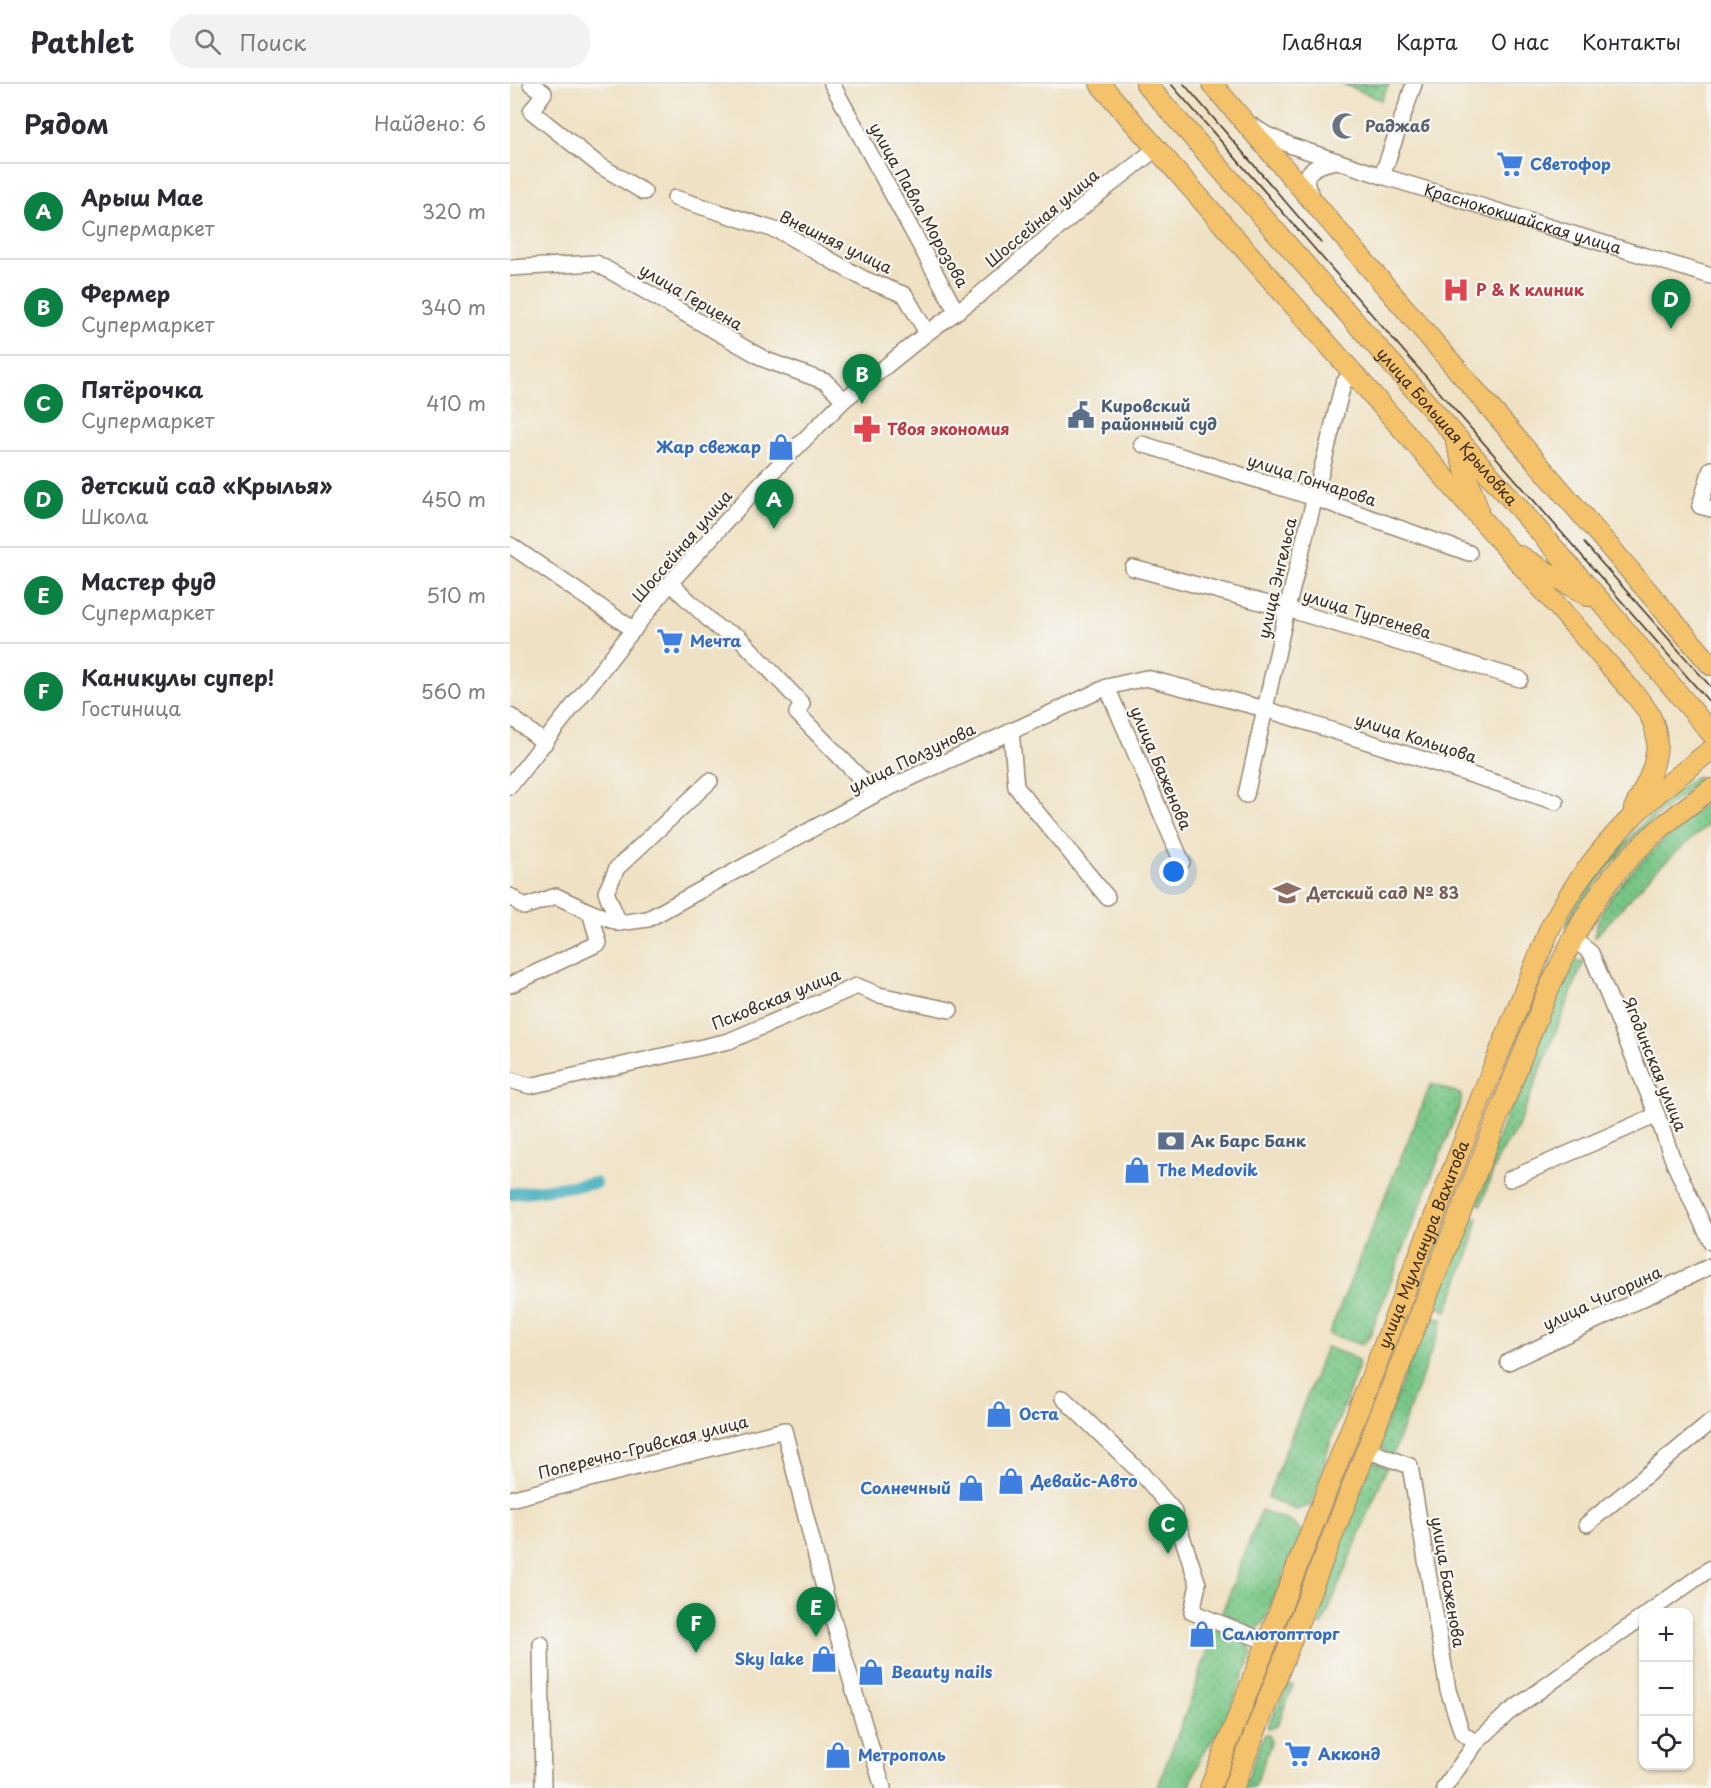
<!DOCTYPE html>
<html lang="ru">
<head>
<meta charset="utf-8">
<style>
	:root { --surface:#fff; --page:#f2f2f3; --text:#2b2b33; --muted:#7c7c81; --line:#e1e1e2; --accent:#0b8043 }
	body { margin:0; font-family:"Playpen Sans",sans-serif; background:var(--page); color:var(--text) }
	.controls { position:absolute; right:18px; bottom:18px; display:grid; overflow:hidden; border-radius:12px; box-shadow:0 2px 4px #0004 }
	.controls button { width:54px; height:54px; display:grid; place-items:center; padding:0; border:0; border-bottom:2px solid var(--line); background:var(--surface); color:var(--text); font:30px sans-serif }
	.you { position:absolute; left:664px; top:788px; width:21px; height:21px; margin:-15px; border:4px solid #fff; border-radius:50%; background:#1a73e8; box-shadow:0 0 0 9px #1a73e833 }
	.badge { display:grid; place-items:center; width:39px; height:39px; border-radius:50%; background:var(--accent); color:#fff; font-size:20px; font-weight:700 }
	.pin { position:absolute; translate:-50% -50px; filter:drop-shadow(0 2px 3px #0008) }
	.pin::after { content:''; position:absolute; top:32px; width:21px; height:18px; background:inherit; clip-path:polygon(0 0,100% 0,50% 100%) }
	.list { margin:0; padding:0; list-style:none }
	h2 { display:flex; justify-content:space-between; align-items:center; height:78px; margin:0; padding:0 24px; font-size:26px }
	h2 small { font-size:20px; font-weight:400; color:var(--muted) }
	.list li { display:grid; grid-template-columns:39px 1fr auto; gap:18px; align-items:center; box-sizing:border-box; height:96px; padding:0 24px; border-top:2px solid var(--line) }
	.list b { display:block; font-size:22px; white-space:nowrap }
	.list p { margin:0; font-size:20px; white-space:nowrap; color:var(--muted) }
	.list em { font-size:20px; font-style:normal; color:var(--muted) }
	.icon { flex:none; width:33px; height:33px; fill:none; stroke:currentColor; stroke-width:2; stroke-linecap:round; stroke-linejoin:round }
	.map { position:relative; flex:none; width:1201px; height:1704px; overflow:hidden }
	header { display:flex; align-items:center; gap:36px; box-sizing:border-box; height:84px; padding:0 30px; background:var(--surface); border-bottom:2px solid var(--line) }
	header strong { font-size:28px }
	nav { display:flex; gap:33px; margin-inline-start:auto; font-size:21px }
	.search { width:420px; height:54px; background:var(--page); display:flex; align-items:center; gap:15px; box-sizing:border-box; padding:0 21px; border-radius:24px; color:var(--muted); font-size:22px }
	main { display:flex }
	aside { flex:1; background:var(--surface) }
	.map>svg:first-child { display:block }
	.grass { fill:url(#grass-dots); stroke:#5a7852; stroke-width:1.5 }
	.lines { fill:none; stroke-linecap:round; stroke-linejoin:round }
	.canal { stroke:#3fadbc; stroke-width:12 }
	.minor-casing { stroke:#958670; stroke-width:18 }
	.major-casing { stroke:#958670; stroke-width:22 }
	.minor { stroke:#fff; stroke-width:15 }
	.major { stroke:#f4c26a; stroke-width:20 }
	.tram { stroke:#3b2a1e; stroke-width:1.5 }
	.labels { text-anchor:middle; stroke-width:4.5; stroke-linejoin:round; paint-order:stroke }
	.worship-label { font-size:16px; font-weight:bold; fill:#5b616d; stroke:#f6f6f2; text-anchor:start }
	.shop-label { font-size:16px; font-weight:bold; fill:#366cbe; stroke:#f6f6f2; text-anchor:start }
	.street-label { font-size:16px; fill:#3b2a1e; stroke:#f6f6f2 }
	.health-label { font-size:16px; font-weight:bold; fill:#be3a42; stroke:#f6f6f2; text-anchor:start }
	.service-label { font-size:16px; font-weight:bold; fill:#4e5e75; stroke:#f6f6f2; text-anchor:start }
	.education-label { font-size:16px; font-weight:bold; fill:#785e54; stroke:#f6f6f2; text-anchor:start }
</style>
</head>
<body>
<header>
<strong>Pathlet</strong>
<div class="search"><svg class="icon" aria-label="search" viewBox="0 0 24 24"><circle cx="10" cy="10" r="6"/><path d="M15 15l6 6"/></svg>Поиск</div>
<nav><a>Главная</a><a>Карта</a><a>О нас</a><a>Контакты</a></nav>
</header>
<main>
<aside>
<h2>Рядом<small>Найдено: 6</small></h2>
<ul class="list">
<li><span class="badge">A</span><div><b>Арыш Мае</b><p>Супермаркет</p></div><em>320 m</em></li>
<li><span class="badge">B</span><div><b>Фермер</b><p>Супермаркет</p></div><em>340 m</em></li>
<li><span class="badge">C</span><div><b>Пятёрочка</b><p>Супермаркет</p></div><em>410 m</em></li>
<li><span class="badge">D</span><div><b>детский сад «Крылья»</b><p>Школа</p></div><em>450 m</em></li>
<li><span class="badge">E</span><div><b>Мастер фуд</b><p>Супермаркет</p></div><em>510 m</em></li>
<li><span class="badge">F</span><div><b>Каникулы супер!</b><p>Гостиница</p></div><em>560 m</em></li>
</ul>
</aside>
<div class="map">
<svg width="1201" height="1704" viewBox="0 0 1201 1704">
	<defs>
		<pattern id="grass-dots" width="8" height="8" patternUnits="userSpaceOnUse" patternTransform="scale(1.5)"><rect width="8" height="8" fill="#78c686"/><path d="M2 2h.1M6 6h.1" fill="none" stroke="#64a16d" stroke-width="1.8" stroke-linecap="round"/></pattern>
	</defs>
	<rect width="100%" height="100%" fill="#f6f6f2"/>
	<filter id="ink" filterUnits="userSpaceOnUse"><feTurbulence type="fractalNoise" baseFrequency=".0167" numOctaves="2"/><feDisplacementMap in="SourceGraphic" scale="12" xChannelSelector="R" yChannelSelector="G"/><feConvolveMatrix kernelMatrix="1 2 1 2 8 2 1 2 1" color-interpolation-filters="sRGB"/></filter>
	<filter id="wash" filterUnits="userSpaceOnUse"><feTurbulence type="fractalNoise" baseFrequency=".008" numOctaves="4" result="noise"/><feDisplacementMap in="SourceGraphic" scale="24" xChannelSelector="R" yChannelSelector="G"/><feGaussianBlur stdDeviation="1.35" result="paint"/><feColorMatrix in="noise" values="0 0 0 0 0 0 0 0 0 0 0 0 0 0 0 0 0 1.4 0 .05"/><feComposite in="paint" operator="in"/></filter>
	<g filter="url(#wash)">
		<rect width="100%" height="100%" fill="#efe1c3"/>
		<!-- grass -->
		<g class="grass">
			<path d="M833,0H879L871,16Z"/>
			<path d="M1188,692L1191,695L1190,697L1153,727L1123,755L1097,785L1055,843C1069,802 1127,744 1159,714C1168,707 1177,696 1188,692Z"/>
			<path d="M1197,718L1201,722V738L1144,788L1085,853C1084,810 1167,744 1197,718Z"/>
			<path d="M1069,877H1074L1007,1045L988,1073L971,1121L964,1116L1030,944L1060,881Z"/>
			<path d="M921,1000L945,1008L951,1011V1018L859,1253L853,1260H849L819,1250Z"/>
			<path d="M961,1133L968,1134L960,1167L937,1227L921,1221L956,1135Z"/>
			<path d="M918,1231L933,1236L882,1372L869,1363V1357Z"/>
			<path d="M816,1263L841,1272L848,1277V1284L820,1358L806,1410L800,1422L786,1426L757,1414Z"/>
			<path d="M862,1378H866L877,1383L812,1542L803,1538L809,1508Z"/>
			<path d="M751,1427L781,1438L790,1446L791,1450L754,1538L747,1545L738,1544L710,1534Z"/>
			<path d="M705,1545C718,1549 740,1553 742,1569L716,1638L692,1670L679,1704H647L682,1613Z"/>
			<path d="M779,1600L783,1602L767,1642L761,1645L757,1643Z"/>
			<path d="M754,1650L759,1651L761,1659L744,1704H734Z"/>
		</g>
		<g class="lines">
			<!-- canal -->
			<path class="canal" d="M0,1110L85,1099"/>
		</g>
	</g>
	<g filter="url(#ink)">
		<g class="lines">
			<defs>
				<g id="minor">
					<path d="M21,0L34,9L21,27L89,81L134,108"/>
					<path d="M322,0L446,227"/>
					<path id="s1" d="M743,42L755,50L782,62L872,92L1201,192"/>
					<path d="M872,92L904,0"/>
					<path d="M802,112C786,88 807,81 826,77"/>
					<path d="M165,114L271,148L354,195L395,211L417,249"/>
					<path d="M0,184L86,179L256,276L316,298L334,316"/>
					<path d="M632,360L805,414L959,469"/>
					<path d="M1201,385L1190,422L1201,425"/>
					<path d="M0,461L124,546"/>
					<path d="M623,484L777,525L1010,595"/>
					<path d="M160,499L208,544L229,553L292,620L287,629L366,710"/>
					<path d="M597,603L672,778"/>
					<path d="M0,632L35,659"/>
					<path d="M501,646L506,703L597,813"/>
					<path d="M0,702L160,499L251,399L334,316L417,249L467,213L581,116L647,64"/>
					<path d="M736,711L777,525L833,300L842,288"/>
					<path d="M0,812L14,823L46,812L80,828"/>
					<path d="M109,839L96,808L107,784L200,697"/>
					<path d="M1062,854L1081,869L1147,1031L1164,1079L1201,1158"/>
					<path d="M0,901L89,859L80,828L109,839L138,835L366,710L597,603L636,594L755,625L1046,718"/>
					<path d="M0,996L20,1002L219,957L347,902L369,911L440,926"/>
					<path d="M1000,1095L1147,1031"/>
					<path d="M998,1278L1201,1182"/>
					<path d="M553,1314L632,1390L663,1426L688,1500L682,1528L757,1558"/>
					<path d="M856,1366L900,1382L938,1606L952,1649L966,1659"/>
					<path d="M0,1415L274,1346L316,1512L373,1704"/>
					<path d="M1077,1440L1201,1338"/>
					<path d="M1139,1528L1201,1484"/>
					<path d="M31,1560L33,1704"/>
					<path d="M934,1704L966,1659L998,1629L1134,1532"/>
				</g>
				<g id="major">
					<path d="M590,0L1127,613C1131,619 1137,625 1140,632C1157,662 1139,697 1124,724"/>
					<path id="s2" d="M636,0L1094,521L1201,649"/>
					<path d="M702,0L1201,581"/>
					<path d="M946,359L968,425"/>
					<path d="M1010,472L1078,512"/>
					<path id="s3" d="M700,1704L972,1011L1040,844C1060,806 1086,770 1116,739C1142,712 1172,689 1201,666"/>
					<path d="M723,1704L1037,909C1055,870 1073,831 1099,797C1127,761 1165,731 1201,705"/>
				</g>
			</defs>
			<!-- minor casing -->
			<use href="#minor" class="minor-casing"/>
			<!-- major casing -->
			<use href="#major" class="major-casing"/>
			<!-- minor -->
			<use href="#minor" class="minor"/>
			<!-- major -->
			<use href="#major" class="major"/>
			<!-- tram -->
			<g class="tram">
				<path d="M661,0L1201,620"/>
				<path d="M674,0L811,159"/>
				<path d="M1074,459L1201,603"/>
			</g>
		</g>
	</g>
	<!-- icons -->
	<defs>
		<symbol id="mosque-bare" viewBox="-9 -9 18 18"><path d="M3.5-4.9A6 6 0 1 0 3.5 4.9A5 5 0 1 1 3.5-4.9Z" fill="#6b7280" stroke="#f6f6f2" stroke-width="2.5" paint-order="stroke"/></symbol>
		<symbol id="supermarket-bare" viewBox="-9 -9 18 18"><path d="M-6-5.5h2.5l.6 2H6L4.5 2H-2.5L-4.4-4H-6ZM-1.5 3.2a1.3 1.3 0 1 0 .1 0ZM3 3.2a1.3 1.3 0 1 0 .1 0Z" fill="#3f7fe0" stroke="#f6f6f2" stroke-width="2.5" paint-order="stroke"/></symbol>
		<symbol id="hospital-bare" viewBox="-9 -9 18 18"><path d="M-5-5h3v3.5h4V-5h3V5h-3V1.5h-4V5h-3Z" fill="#e0444e" stroke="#f6f6f2" stroke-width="2.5" paint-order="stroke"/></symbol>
		<symbol id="civic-bare" viewBox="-9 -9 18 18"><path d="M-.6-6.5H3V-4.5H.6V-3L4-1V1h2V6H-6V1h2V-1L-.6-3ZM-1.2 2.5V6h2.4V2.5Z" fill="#5c6f8a" stroke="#f6f6f2" stroke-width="2.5" paint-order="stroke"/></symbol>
		<symbol id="pharmacy-bare" viewBox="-9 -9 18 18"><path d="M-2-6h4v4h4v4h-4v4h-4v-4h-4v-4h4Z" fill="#e0444e" stroke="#f6f6f2" stroke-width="2.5" paint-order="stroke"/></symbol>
		<symbol id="shop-bare" viewBox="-9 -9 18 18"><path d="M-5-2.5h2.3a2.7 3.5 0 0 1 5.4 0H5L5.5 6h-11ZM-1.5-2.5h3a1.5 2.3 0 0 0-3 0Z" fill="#3f7fe0" stroke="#f6f6f2" stroke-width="2.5" paint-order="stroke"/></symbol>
		<symbol id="school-bare" viewBox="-9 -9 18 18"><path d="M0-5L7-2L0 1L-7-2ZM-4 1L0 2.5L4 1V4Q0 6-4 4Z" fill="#8d6e63" stroke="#f6f6f2" stroke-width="2.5" paint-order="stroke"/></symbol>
		<symbol id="bank-bare" viewBox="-9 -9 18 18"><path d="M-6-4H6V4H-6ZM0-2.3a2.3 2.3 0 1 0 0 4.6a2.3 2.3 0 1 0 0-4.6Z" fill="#5c6f8a" stroke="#f6f6f2" stroke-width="2.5" paint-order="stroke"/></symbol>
	</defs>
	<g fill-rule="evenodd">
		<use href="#mosque-bare" x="816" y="23" width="38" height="38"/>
		<use href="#supermarket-bare" x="981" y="61" width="38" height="38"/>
		<use href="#hospital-bare" x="927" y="187" width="38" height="38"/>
		<use href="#civic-bare" x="552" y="312" width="38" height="38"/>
		<use href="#pharmacy-bare" x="338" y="326" width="38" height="38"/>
		<use href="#shop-bare" x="252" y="344" width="38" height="38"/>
		<use href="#supermarket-bare" x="141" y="538" width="38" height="38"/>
		<use href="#school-bare" x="758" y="790" width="38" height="38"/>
		<use href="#bank-bare" x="642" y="1038" width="38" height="38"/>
		<use href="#shop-bare" x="608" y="1067" width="38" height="38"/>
		<use href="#shop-bare" x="470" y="1311" width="38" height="38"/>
		<use href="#shop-bare" x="482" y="1378" width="38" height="38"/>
		<use href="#shop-bare" x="442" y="1385" width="38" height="38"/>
		<use href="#shop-bare" x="673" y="1531" width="38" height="38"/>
		<use href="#shop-bare" x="295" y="1556" width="38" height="38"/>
		<use href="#shop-bare" x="342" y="1569" width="38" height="38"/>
		<use href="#supermarket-bare" x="769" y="1651" width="38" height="38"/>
		<use href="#shop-bare" x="309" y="1652" width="38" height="38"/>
	</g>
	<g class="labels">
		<!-- worship labels -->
		<g class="worship-label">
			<text x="855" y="48">Раджаб</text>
		</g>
		<!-- shop labels -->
		<g class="shop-label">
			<text x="1020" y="86">Светофор</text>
			<text x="251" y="369" text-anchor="end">Жар свежар</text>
			<text x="180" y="563">Мечта</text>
			<text x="647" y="1092">The Medovik</text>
			<text x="509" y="1336">Оста</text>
			<text x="521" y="1403">Девайс-Авто</text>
			<text x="441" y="1410" text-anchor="end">Солнечный</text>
			<text x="712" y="1556">Салютоптторг</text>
			<text x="294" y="1581" text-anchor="end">Sky lake</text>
			<text x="381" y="1594">Beauty nails</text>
			<text x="808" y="1676">Акконд</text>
			<text x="348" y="1677">Метрополь</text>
		</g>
		<!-- street labels -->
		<g class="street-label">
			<text transform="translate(409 121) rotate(61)" y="6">улица Павла Морозова</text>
			<text transform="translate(532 134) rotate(-40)" y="6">Шоссейная улица</text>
			<text dy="6" stroke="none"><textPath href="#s1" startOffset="286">Краснококшайская улица</textPath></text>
			<text transform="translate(326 158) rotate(26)" y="6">Внешняя улица</text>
			<text transform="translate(181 213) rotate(30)" y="6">улица Герцена</text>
			<text dy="6" stroke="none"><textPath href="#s2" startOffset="456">улица Большая Крыловка</textPath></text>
			<text transform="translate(802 396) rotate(18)" y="6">улица Гончарова</text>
			<text transform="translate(172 462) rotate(-49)" y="6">Шоссейная улица</text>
			<text transform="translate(767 494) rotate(-77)" y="6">улица Энгельса</text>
			<text transform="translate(857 530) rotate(17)" y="6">улица Тургенева</text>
			<text transform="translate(906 654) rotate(18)" y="6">улица Кольцова</text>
			<text transform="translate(402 674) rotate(-26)" y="6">улица Ползунова</text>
			<text transform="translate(651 684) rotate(67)" y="6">улица Баженова</text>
			<text transform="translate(266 915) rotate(-22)" y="6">Псковская улица</text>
			<text transform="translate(1145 980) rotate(68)" y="6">Ягодинская улица</text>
			<text dy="6" stroke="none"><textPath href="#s3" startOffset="584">улица Мулланура Вахитова</textPath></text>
			<text transform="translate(1092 1214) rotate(-25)" y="6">улица Чигорина</text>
			<text transform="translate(133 1363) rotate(-14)" y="6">Поперечно-Гривская улица</text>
			<text transform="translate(938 1498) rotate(80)" y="6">улица Баженова</text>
		</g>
		<!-- health labels -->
		<g class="health-label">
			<text x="966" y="212">Р &amp; К клиник</text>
			<text x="377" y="351">Твоя экономия</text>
		</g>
		<!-- service labels -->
		<g class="service-label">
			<text x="591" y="328">Кировский<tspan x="591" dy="18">районный суд</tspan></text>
			<text x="681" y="1063">Ак Барс Банк</text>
		</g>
		<!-- education labels -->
		<g class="education-label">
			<text x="797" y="815">Детский сад № 83</text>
		</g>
	</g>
</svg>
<div class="controls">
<button>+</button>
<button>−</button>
<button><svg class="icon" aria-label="locate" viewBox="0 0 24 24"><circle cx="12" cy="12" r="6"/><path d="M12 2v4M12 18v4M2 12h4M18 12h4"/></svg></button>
</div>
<div class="you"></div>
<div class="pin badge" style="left:264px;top:445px">A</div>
<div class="pin badge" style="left:352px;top:320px">B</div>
<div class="pin badge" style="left:658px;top:1470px">C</div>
<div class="pin badge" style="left:1161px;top:245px">D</div>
<div class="pin badge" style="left:306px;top:1553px">E</div>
<div class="pin badge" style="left:186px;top:1569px">F</div>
</div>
</main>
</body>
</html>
